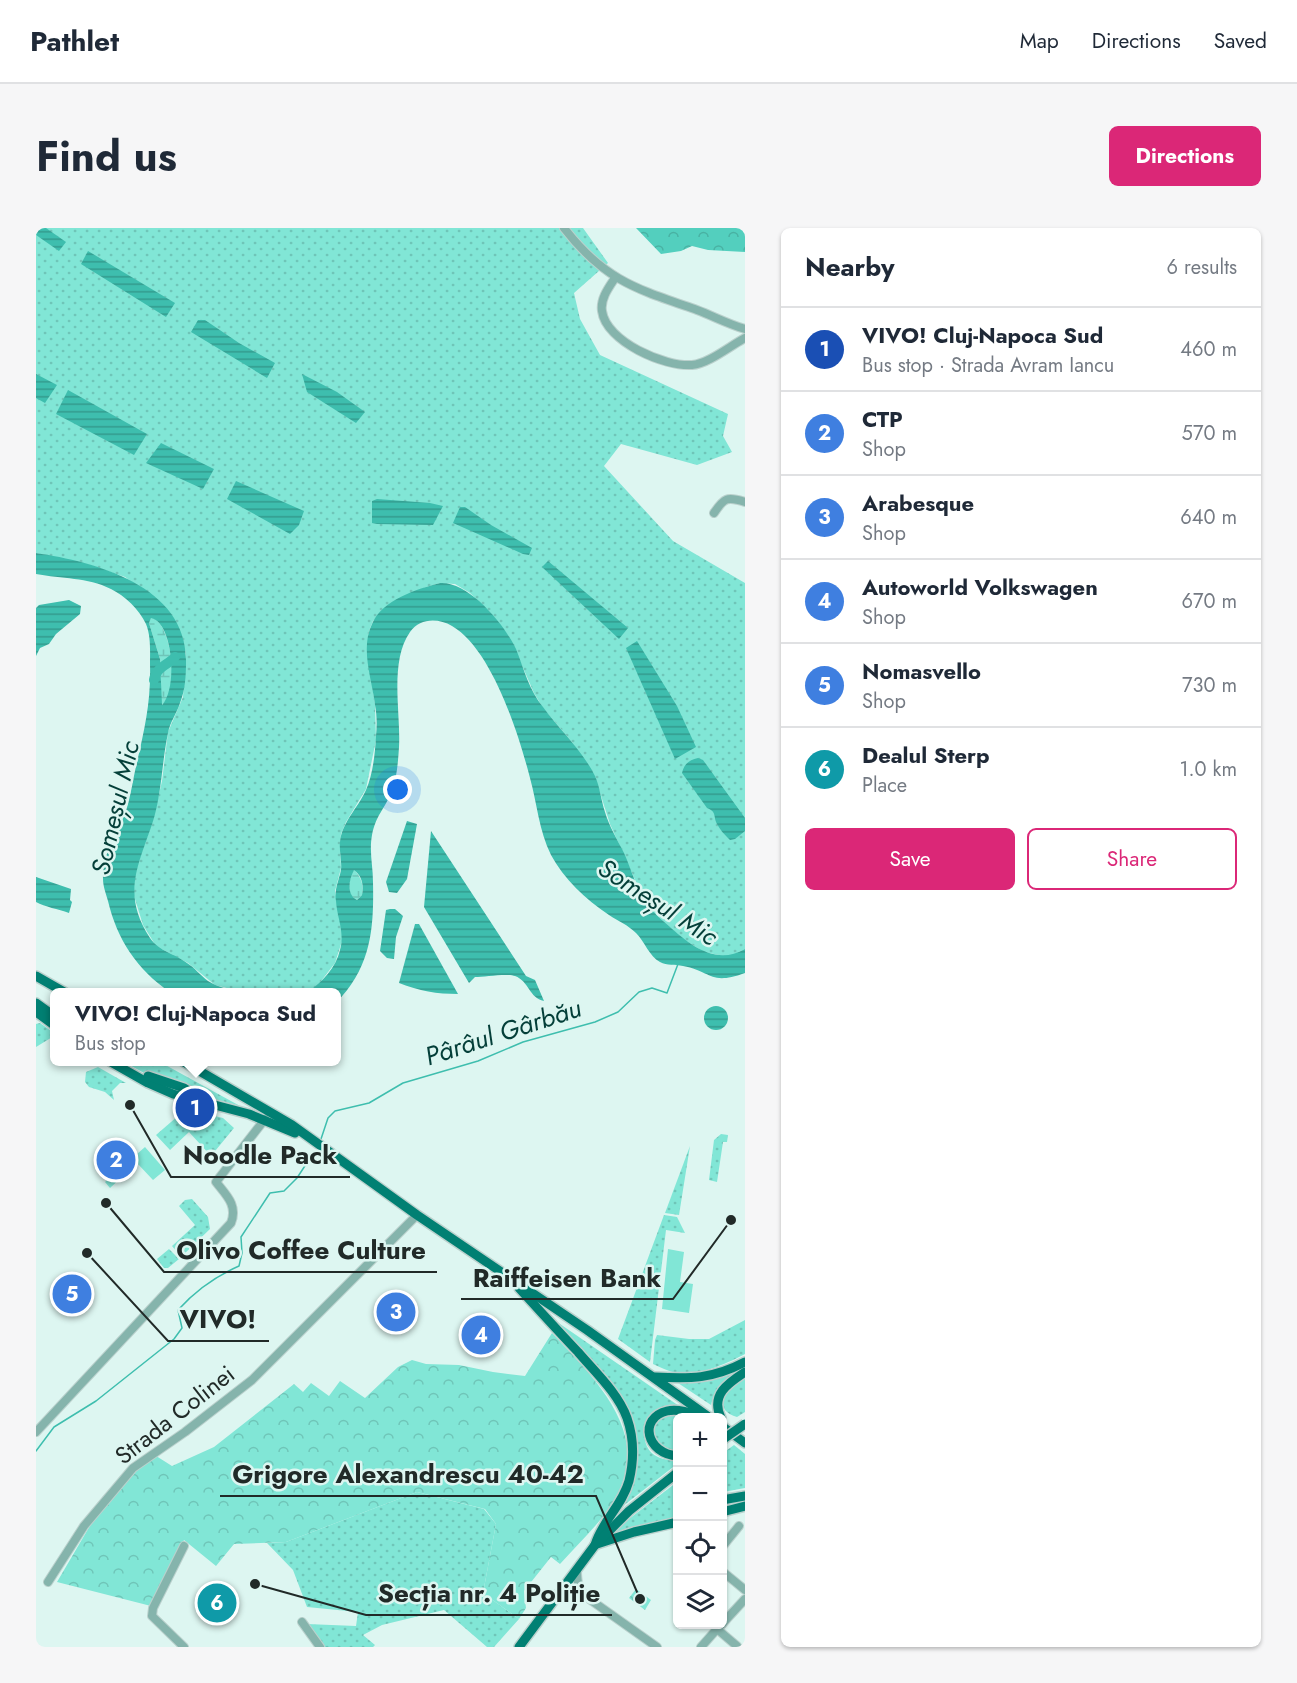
<!DOCTYPE html>
<html lang="en">
<head>
<meta charset="utf-8">
<style>
	:root { --surface:#fff; --page:#f6f6f7; --text:#1f2937; --muted:#747a83; --line:#e0e1e3; --accent:#db2777 }
	body { margin:0; font-family:Jost,sans-serif; background:var(--page); color:var(--text) }
	.controls { position:absolute; right:18px; bottom:18px; display:grid; overflow:hidden; border-radius:9px; box-shadow:0 2px 4px #0004 }
	.controls button { width:54px; height:54px; display:grid; place-items:center; padding:0; border:0; border-bottom:2px solid var(--line); background:var(--surface); color:var(--text); font:30px sans-serif }
	.you { position:absolute; left:362px; top:562px; width:21px; height:21px; margin:-15px; border:4px solid #fff; border-radius:50%; background:#1a73e8; box-shadow:0 0 0 9px #1a73e833 }
	.badge { display:grid; place-items:center; width:39px; height:39px; border-radius:50%; background:var(--accent); color:#fff; font-size:20px; font-weight:700 }
	.pin { position:absolute; translate:-50% -50%; border:3px solid #fff; box-shadow:0 2px 6px #0006 }
	.popup { position:absolute; left:14px; top:760px; width:291px; height:78px; box-sizing:border-box; display:grid; place-content:center; border-radius:9px; background:var(--surface); filter:drop-shadow(0 2px 4px #0005); font-size:20px; white-space:nowrap; color:var(--muted) }
	.popup b { font-size:22px; color:var(--text) }
	.popup::after { content:''; position:absolute; left:50%; top:100%; margin-left:-12px; border:12px solid transparent; border-top-color:var(--surface) }
	.list { margin:0; padding:0; list-style:none }
	h2 { display:flex; justify-content:space-between; align-items:center; height:78px; margin:0; padding:0 24px; font-size:26px }
	h2 small { font-size:20px; font-weight:400; color:var(--muted) }
	.list li { display:grid; grid-template-columns:39px 1fr auto; gap:18px; align-items:center; box-sizing:border-box; height:84px; padding:0 24px; border-top:2px solid var(--line) }
	.list b { display:block; font-size:22px; white-space:nowrap }
	.list p { margin:0; font-size:20px; white-space:nowrap; color:var(--muted) }
	.list em { font-size:20px; font-style:normal; color:var(--muted) }
	.actions { display:flex; gap:12px; padding:18px 24px }
	.actions a { flex:1; padding:14px 0; border:2px solid var(--accent); border-radius:9px; text-align:center; font-size:21px; color:var(--accent) }
	.actions .main { background:var(--accent); color:#fff }
	.icon { flex:none; width:33px; height:33px; fill:none; stroke:currentColor; stroke-width:2; stroke-linecap:round; stroke-linejoin:round }
	.map { position:relative; flex:none; width:709px; height:1419px; overflow:hidden; border-radius:9px }
	header { display:flex; align-items:center; gap:36px; box-sizing:border-box; height:84px; padding:0 30px; background:var(--surface); border-bottom:2px solid var(--line) }
	header strong { font-size:28px }
	nav { display:flex; gap:33px; margin-inline-start:auto; font-size:21px }
	.intro { display:flex; align-items:center; justify-content:space-between; box-sizing:border-box; height:144px; padding:0 36px }
	h1 { margin:0; font-size:42px }
	.button { padding:15px 27px; border-radius:9px; background:var(--accent); color:#fff; font-size:21px; font-weight:700 }
	main { display:flex; gap:36px; padding:0 36px }
	aside { flex:1; background:var(--surface); border-radius:9px; box-shadow:0 2px 4px #0004 }
	.map>svg:first-child { display:block }
	.grass { fill:url(#grass-dots) }
	.forest { fill:url(#forest-crowns) }
	.wetland { fill:url(#wetland-marsh) }
	.park { fill:url(#park-crowns) }
	.pitch { fill:#81e6d6 }
	.water { fill:url(#water-rules); fill-rule:evenodd }
	.lines { fill:none; stroke-linecap:round; stroke-linejoin:round }
	.stream { stroke:#3ebeae; stroke-width:1.5 }
	.river { stroke:#3ebeae; stroke-width:10 }
	.minor-casing { stroke:#bbd1cd; stroke-width:10 }
	.major-casing { stroke:#bbd1cd; stroke-width:12 }
	.minor { stroke:#85b4ac; stroke-width:8 }
	.major { stroke:#018073; stroke-width:9 }
	.major-bridge-casing { stroke:#bbd1cd; stroke-width:12; stroke-linecap:butt }
	.major-bridge { stroke:#018073; stroke-width:9 }
	.labels { text-anchor:middle; stroke-width:5; stroke-linejoin:round; paint-order:stroke }
	.street-label { font-size:24px; fill:#212a28; stroke:#ddf6f1 }
	.water-label { font-size:26px; font-style:italic; fill:#043f39; stroke:#ddf6f1 }
	.leader { fill:none; stroke:#212a28; stroke-width:2 }
	.callout-dot { fill:#212a28; stroke:#ddf6f1; stroke-width:2 }
	.callout-label { font-size:26px; text-anchor:middle; font-weight:bold; fill:#212a28; stroke:#ddf6f1; stroke-width:5; stroke-linejoin:round; paint-order:stroke }
</style>
</head>
<body>
<header>
<strong>Pathlet</strong>
<nav><a>Map</a><a>Directions</a><a>Saved</a></nav>
</header>
<div class="intro"><h1>Find us</h1><a class="button">Directions</a></div>
<main>
<div class="map">
<svg width="709" height="1419" viewBox="0 0 709 1419">
	<defs>
		<pattern id="grass-dots" width="8" height="8" patternUnits="userSpaceOnUse" patternTransform="scale(1.5)"><rect width="8" height="8" fill="#81e6d6"/><path d="M2 2h.1M6 6h.1" fill="none" stroke="#6fc5b8" stroke-width="1.8" stroke-linecap="round"/></pattern>
		<pattern id="forest-crowns" width="20" height="18" patternUnits="userSpaceOnUse" patternTransform="scale(1.5)"><rect width="20" height="18" fill="#53cfbe"/><path d="M2 6a3 3 0 1 1 6 0M12 15a3 3 0 1 1 6 0" fill="none" stroke="#48b2a3"/></pattern>
		<pattern id="wetland-marsh" width="20" height="14" patternUnits="userSpaceOnUse" patternTransform="scale(1.5)"><rect width="20" height="14" fill="#81e6d6"/><path d="M1 5h8M5 5V1M11 12h8M15 12V8" fill="none" stroke="#6fc5b8"/></pattern>
		<pattern id="park-crowns" width="20" height="18" patternUnits="userSpaceOnUse" patternTransform="scale(1.5)"><rect width="20" height="18" fill="#81e6d6"/><path d="M2 6a3 3 0 1 1 6 0M12 15a3 3 0 1 1 6 0" fill="none" stroke="#6fc5b8"/></pattern>
		<pattern id="water-rules" width="6" height="5" patternUnits="userSpaceOnUse" patternTransform="scale(1.5)"><rect width="6" height="5" fill="#3ebeae"/><path d="M0 2.5h6" fill="none" stroke="#349b8e"/></pattern>
	</defs>
	<rect width="100%" height="100%" fill="#ddf6f1"/>
	<!-- grass -->
	<g class="grass">
		<path d="M0,0H547L572,35L538,65L544,91L564,127L692,186L687,208L696,224L661,237L585,216L568,238L637,313L709,355V721L697,727L688,728L668,724L647,711L614,681L600,654L574,596L559,549L536,514L507,480L498,465L474,410L454,384L434,365L419,356L404,355L390,359L353,377L337,393L333,403L331,421L339,477L340,512L330,561L310,594L305,606L304,617L305,640L299,663L307,710L299,735L282,757L272,764H206L179,757L152,735L120,718L107,697L98,668V652L102,635L117,592L126,553L132,504L147,469L150,426L145,406L129,379L89,349L54,337L0,325Z"/>
		<path d="M4,795L18,805V808L0,819V796Z"/>
		<path d="M88,834H124L204,878L174,870L164,864L110,846Z"/>
		<path d="M62,839L90,855H84L76,863L78,872L69,864L53,859L49,854L50,844Z"/>
		<path d="M150,881L187,890L198,900L175,928L153,904L134,922L120,907Z"/>
		<path d="M685,906L692,907L691,914H687L681,954L673,952L678,912Z"/>
		<path d="M654,918L643,987L629,985Z"/>
		<path d="M156,971L172,989L174,1001L145,1029L136,1018L159,997L143,978L149,972Z"/>
		<path d="M628,987L641,989L649,1005L630,1002L614,1134L582,1111Z"/>
		<path d="M133,1021L143,1031L132,1040H128L121,1031Z"/>
		<path d="M511,1087L646,1180C640,1179 634,1177 627,1179C606,1185 601,1220 622,1229C628,1232 635,1232 641,1233V1236L587,1278L600,1241L591,1189Z"/>
		<path d="M709,1092V1126C692,1135 659,1150 640,1145C632,1143 624,1139 617,1136L619,1112L621,1107L653,1111H673Z"/>
		<path d="M709,1137V1141C693,1151 680,1157 675,1177L642,1155C667,1154 688,1149 709,1137Z"/>
		<path d="M709,1150V1184L701,1189C690,1186 687,1181 685,1171L695,1158Z"/>
		<path d="M649,1187L657,1189L642,1190L641,1225C638,1224 635,1224 631,1223C617,1217 612,1195 629,1188C635,1186 643,1187 649,1187Z"/>
		<path d="M698,1217L709,1226V1260L687,1264V1225Z"/>
		<path d="M641,1254V1291L576,1307L580,1301Z"/>
		<path d="M381,1264L448,1281L460,1296L447,1365L483,1391L458,1419H451L408,1382L346,1397L327,1407L339,1417L337,1419H287L271,1396L320,1398L322,1384L271,1379L257,1342L231,1315L250,1314Z"/>
	</g>
	<!-- forest -->
	<path class="forest" d="M600,0H709V24L672,22L656,18L645,23L625,26Z"/>
	<!-- wetland -->
	<g class="wetland">
		<path d="M115,389C134,394 139,446 135,462C133,468 130,473 125,478L124,431L113,395Z"/>
		<path d="M318,641C325,650 328,656 326,667L321,672C309,666 313,652 318,641Z"/>
	</g>
	<!-- park -->
	<g class="park">
		<path d="M516,1105C552,1144 610,1197 586,1256C583,1263 581,1271 576,1277C561,1298 541,1317 524,1336L515,1329L488,1363L490,1380L483,1391L447,1365L460,1296L449,1281L381,1264L250,1314L198,1316L180,1338L148,1312L115,1378L21,1354L65,1279L117,1226L136,1238L178,1219L258,1156L267,1164L275,1155L293,1168L304,1153L329,1170L362,1139L376,1132L390,1136L423,1137L457,1144L489,1148Z"/>
		<path d="M600,1361L615,1372L609,1382L593,1370Z"/>
	</g>
	<!-- pitch -->
	<g class="pitch">
		<path d="M109,919L129,942L117,952L101,935L74,960L69,954Z"/>
		<path d="M632,1021L648,1024L644,1054L657,1056L653,1085L626,1081Z"/>
	</g>
	<!-- water -->
	<g class="water">
		<path d="M0,0H10L30,14L23,23L0,7Z"/>
		<path d="M52,23L139,75L130,89L45,36Z"/>
		<path d="M162,92H169L203,115L239,135L231,150L155,104Z"/>
		<path d="M0,146L21,157L9,175L0,170Z"/>
		<path d="M266,146L301,164L329,184L320,195L271,164Z"/>
		<path d="M32,162L111,206L98,227L20,186Z"/>
		<path d="M125,215L178,241L167,261L110,235Z"/>
		<path d="M200,253L268,283L263,297L254,306L191,271Z"/>
		<path d="M341,271L394,275L407,278L397,297L341,296L336,295V273Z"/>
		<path d="M424,279H429L455,297L496,320L493,327L487,326L417,295Z"/>
		<path d="M0,325C60,334 152,358 150,435C150,448 149,463 144,475C141,485 134,494 132,505C126,533 126,562 118,590C104,635 84,664 114,710C124,724 138,725 151,735C159,740 164,747 172,753C181,759 194,762 206,764H134C101,742 81,711 72,673C70,666 67,658 67,651C66,626 81,606 90,583C95,567 97,551 101,534C109,499 115,473 114,436C114,423 115,408 110,396C103,381 89,368 75,361C51,349 26,351 0,346ZM115,390C137,394 142,461 126,477L124,431L113,395Z"/>
		<path d="M512,333L592,400L583,411L506,339Z"/>
		<path d="M404,355C433,353 469,397 480,421C488,441 493,462 507,479C524,502 546,522 559,548C564,559 565,572 569,584C573,598 581,611 588,625C596,643 601,663 613,679C619,686 626,692 633,698C654,717 680,738 709,721V745C673,758 676,743 647,738C639,736 631,738 624,734C613,728 609,714 600,705C592,697 582,693 573,687C549,671 528,651 515,627C503,603 501,575 494,550C483,507 456,421 416,398C402,390 384,390 374,404C353,434 365,485 363,519C362,534 361,551 355,565C348,582 340,587 336,607C333,624 337,638 337,654C338,702 335,739 300,775V764H272C286,754 300,740 304,722C309,704 301,690 300,673C298,662 303,652 305,642C306,633 303,623 304,614C306,594 322,580 330,562C337,546 339,526 340,508C341,498 341,487 339,477C336,451 324,421 336,396C346,372 381,361 404,355ZM318,642C326,648 328,657 326,667L321,672C310,666 313,652 318,642Z"/>
		<path d="M33,372L45,378L44,386L20,406L13,416L4,420L0,428V380L3,377Z"/>
		<path d="M601,413L641,478L660,519L639,531L590,420Z"/>
		<path d="M662,530L667,532L709,590V603L699,611L694,612C689,607 684,602 681,596C677,588 681,584 671,580L646,545C648,536 653,532 662,530Z"/>
		<path d="M371,593L381,596L371,651L361,665L353,664L350,654Z"/>
		<path d="M395,603L490,748L499,752L508,773C493,770 493,753 479,748C471,745 448,749 439,749L433,755L388,679Z"/>
		<path d="M0,649L35,661L34,672L36,674L33,685C22,681 9,679 0,674Z"/>
		<path d="M354,681H359L367,688L360,709L358,731L351,730L344,723L350,682Z"/>
		<path d="M379,696H383L422,766C401,766 383,763 363,755Z"/>
		<circle cx="680" cy="790" r="12"/>
	</g>
	<g class="lines">
		<!-- stream -->
		<g class="stream">
			<path d="M285,911L292,890L299,883L333,875L367,855L442,833L487,814L559,794L582,784L603,764L616,760L631,765L642,736"/>
			<path d="M0,1223L18,1199L60,1173L138,1111L146,1100L142,1082C160,1062 178,1049 203,1038L206,1025L205,1009L234,965L248,963L261,950L276,927"/>
		</g>
		<!-- river -->
		<path class="river" d="M118,452C120,439 131,438 139,429"/>
		<defs>
			<g id="minor">
				<path d="M528,0C569,53 601,61 661,82C677,88 692,96 709,101"/>
				<path d="M579,50C573,59 564,71 566,83C570,114 629,139 656,137C672,136 694,118 709,110"/>
				<path d="M678,285C688,270 691,268 709,274"/>
				<path d="M0,1204L195,995C202,977 190,967 180,954L229,891"/>
				<path d="M148,1318L117,1380L116,1388L148,1419"/>
				<path d="M686,1319L703,1298"/>
				<path d="M541,1342C541,1353 542,1360 549,1368L621,1419"/>
				<path d="M686,1343L709,1362"/>
				<path d="M12,1354L48,1298L97,1240L149,1204L216,1152L381,987"/>
				<path d="M523,1366L542,1365L548,1368"/>
				<path d="M266,1394L284,1419"/>
				<path d="M686,1396L681,1401L701,1418L700,1419"/>
				<path d="M686,1396L709,1371"/>
				<path d="M665,1419L681,1401"/>
			</g>
			<g id="major">
				<path d="M0,748L28,764"/>
				<path d="M0,775L18,788"/>
				<path d="M0,784L18,797"/>
				<path d="M75,834L112,855L137,866L213,886L259,905"/>
				<path d="M148,834L256,897L381,987L551,1102L674,1190"/>
				<path d="M112,848L148,860L165,871"/>
				<path d="M483,1060C503,1082 522,1103 542,1124C559,1144 582,1165 591,1190C598,1210 598,1232 593,1253C586,1278 566,1293 559,1317"/>
				<path d="M619,1149C654,1151 677,1151 709,1134"/>
				<path d="M685,1190C674,1167 692,1155 709,1144"/>
				<path d="M686,1198L709,1215"/>
				<path d="M642,1228C610,1226 602,1190 631,1183C643,1180 657,1186 668,1190"/>
				<path d="M686,1272L709,1268"/>
				<path d="M686,1284L709,1278"/>
				<path d="M561,1316L598,1304L642,1294"/>
				<path d="M483,1419L559,1317L593,1283L642,1244"/>
			</g>
		</defs>
		<!-- minor casing -->
		<use href="#minor" class="minor-casing"/>
		<!-- major casing -->
		<use href="#major" class="major-casing"/>
		<!-- minor -->
		<use href="#minor" class="minor"/>
		<!-- major -->
		<use href="#major" class="major"/>
		<defs>
			<path id="major-bridge" d="M686,1212L709,1196"/>
		</defs>
		<!-- major-bridge casing -->
		<use href="#major-bridge" class="major-bridge-casing"/>
		<!-- major-bridge -->
		<use href="#major-bridge" class="major-bridge"/>
	</g>
	<g class="labels">
		<!-- street labels -->
		<g class="street-label">
			<text transform="translate(139 1187) rotate(-38)" y="8">Strada Colinei</text>
		</g>
		<!-- water labels -->
		<g class="water-label">
			<text transform="translate(79 580) rotate(-77)" y="9">Someșul Mic</text>
			<text transform="translate(622 674) rotate(33)" y="9">Someșul Mic</text>
			<text transform="translate(467 804) rotate(-18)" y="9">Pârâul Gârbău</text>
		</g>
	</g>
	<!-- callouts -->
	<path class="leader" d="M94 877L135 949H314M70 975L128 1044H401M695 992L637 1071H425M51 1025L132 1113H233M604 1371L560 1268H184M219 1356L330 1387H576"/>
	<g class="callout-dot">
		<circle cx="94" cy="877" r="6"/>
		<circle cx="70" cy="975" r="6"/>
		<circle cx="695" cy="992" r="6"/>
		<circle cx="51" cy="1025" r="6"/>
		<circle cx="604" cy="1371" r="6"/>
		<circle cx="219" cy="1356" r="6"/>
	</g>
	<g class="callout-label">
		<text x="224" y="936">Noodle Pack</text>
		<text x="265" y="1031">Olivo Coffee Culture</text>
		<text x="531" y="1059">Raiffeisen Bank</text>
		<text x="182" y="1100">VIVO!</text>
		<text x="372" y="1255">Grigore Alexandrescu 40-42</text>
		<text x="453" y="1374">Secția nr. 4 Poliție</text>
	</g>
</svg>
<div class="controls">
<button>+</button>
<button>−</button>
<button><svg class="icon" aria-label="locate" viewBox="0 0 24 24"><circle cx="12" cy="12" r="6"/><path d="M12 2v4M12 18v4M2 12h4M18 12h4"/></svg></button>
<button><svg class="icon" aria-label="layers" viewBox="0 0 24 24"><path d="M12 4l9 5-9 5-9-5zM3 14l9 5 9-5"/></svg></button>
</div>
<div class="you"></div>
<div class="pin badge" style="left:159px;top:880px;background:#1a4fb4">1</div>
<div class="popup"><b>VIVO! Cluj-Napoca Sud</b>Bus stop</div>
<div class="pin badge" style="left:80px;top:932px;background:#3f7fe0">2</div>
<div class="pin badge" style="left:360px;top:1084px;background:#3f7fe0">3</div>
<div class="pin badge" style="left:445px;top:1107px;background:#3f7fe0">4</div>
<div class="pin badge" style="left:36px;top:1066px;background:#3f7fe0">5</div>
<div class="pin badge" style="left:181px;top:1375px;background:#0f9aa8">6</div>
</div>
<aside>
<h2>Nearby<small>6 results</small></h2>
<ul class="list">
<li><span class="badge" style="background:#1a4fb4">1</span><div><b>VIVO! Cluj-Napoca Sud</b><p>Bus stop · Strada Avram Iancu</p></div><em>460 m</em></li>
<li><span class="badge" style="background:#3f7fe0">2</span><div><b>CTP</b><p>Shop</p></div><em>570 m</em></li>
<li><span class="badge" style="background:#3f7fe0">3</span><div><b>Arabesque</b><p>Shop</p></div><em>640 m</em></li>
<li><span class="badge" style="background:#3f7fe0">4</span><div><b>Autoworld Volkswagen</b><p>Shop</p></div><em>670 m</em></li>
<li><span class="badge" style="background:#3f7fe0">5</span><div><b>Nomasvello</b><p>Shop</p></div><em>730 m</em></li>
<li><span class="badge" style="background:#0f9aa8">6</span><div><b>Dealul Sterp</b><p>Place</p></div><em>1.0 km</em></li>
</ul>
<div class="actions"><a class="main">Save</a><a>Share</a></div>
</aside>
</main>
</body>
</html>
